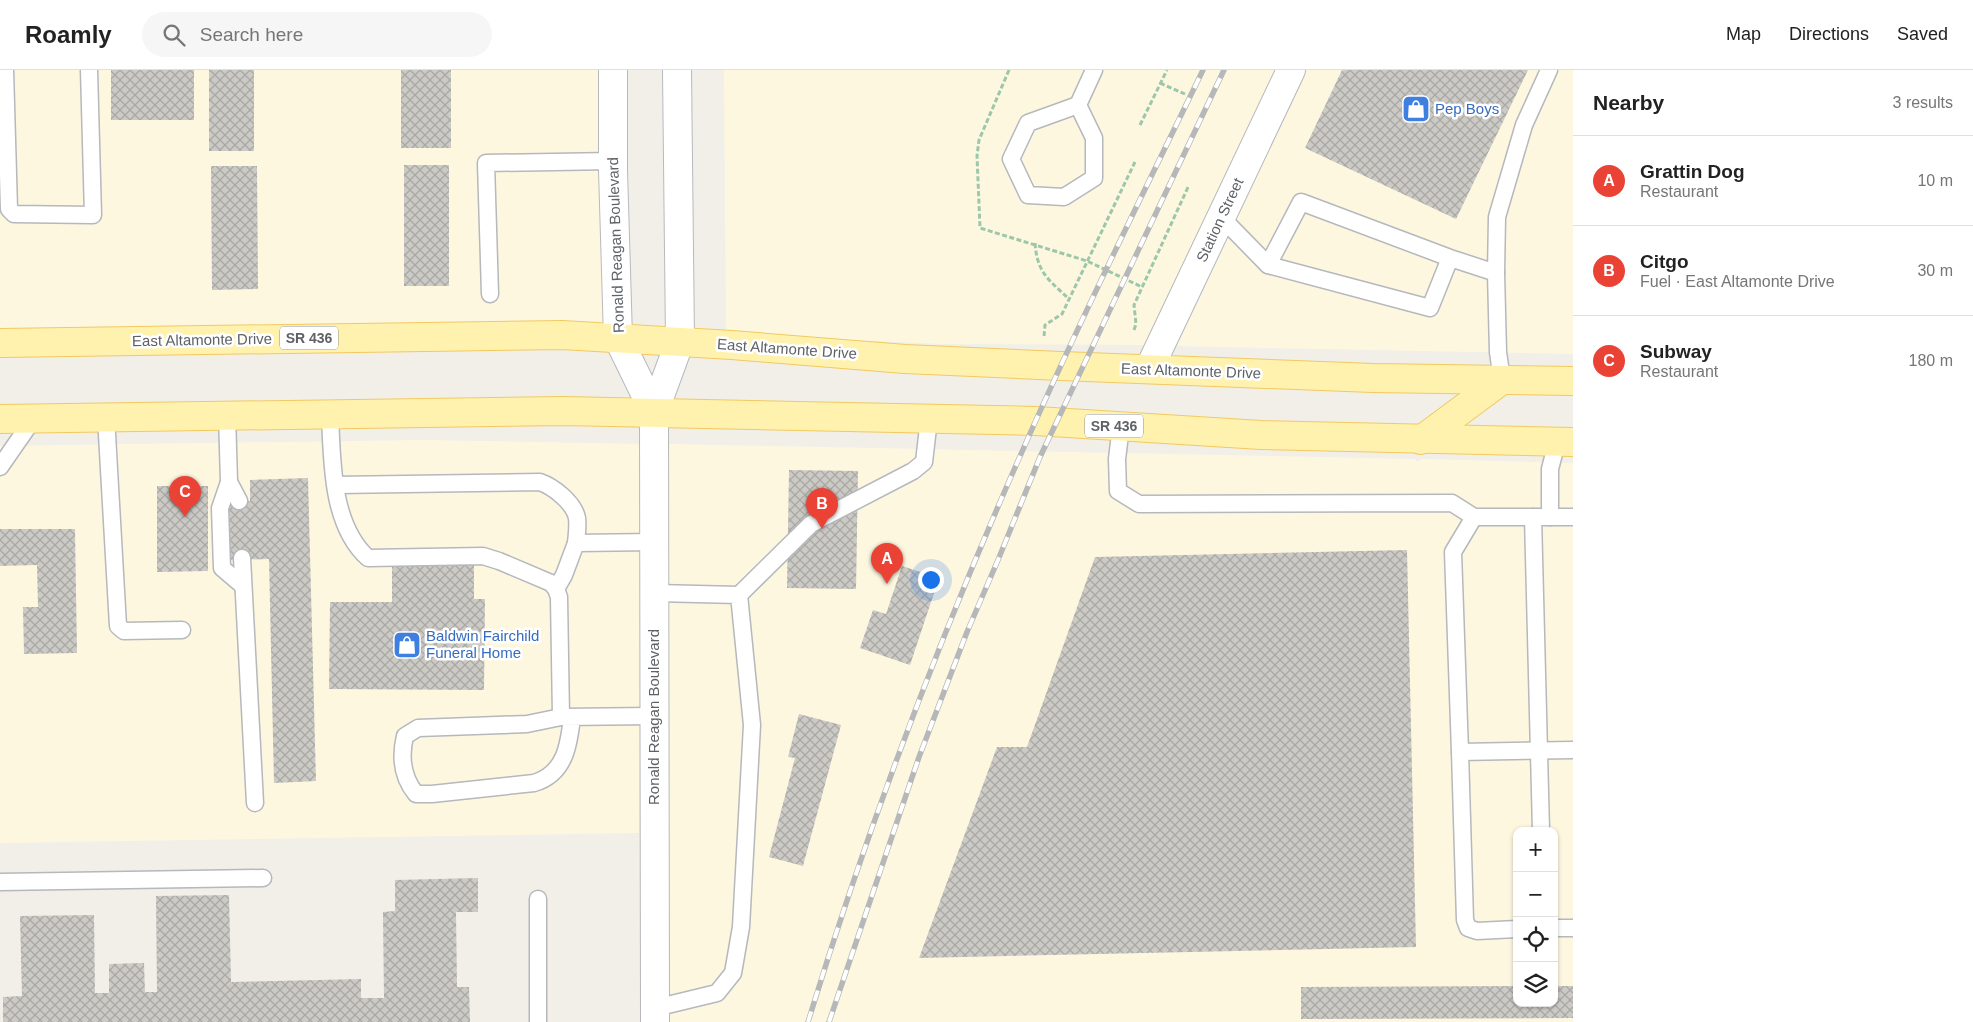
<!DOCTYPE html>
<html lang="en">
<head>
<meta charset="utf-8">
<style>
	:root { --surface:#fff; --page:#f6f6f6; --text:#222; --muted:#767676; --line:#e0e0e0; --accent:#ea4335 }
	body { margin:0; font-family:Helvetica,sans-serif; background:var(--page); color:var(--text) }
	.controls { position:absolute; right:15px; bottom:15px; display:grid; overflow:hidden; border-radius:10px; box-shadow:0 1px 4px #0004 }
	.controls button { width:45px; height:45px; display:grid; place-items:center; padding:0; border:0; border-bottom:1px solid var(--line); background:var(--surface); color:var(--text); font:25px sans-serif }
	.you { position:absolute; left:930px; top:509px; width:18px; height:18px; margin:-12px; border:4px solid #fff; border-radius:50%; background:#1a73e8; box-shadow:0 0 0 8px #1a73e833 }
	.badge { display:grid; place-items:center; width:32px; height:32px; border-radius:50%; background:var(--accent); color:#fff; font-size:16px; font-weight:700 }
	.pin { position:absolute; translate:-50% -41px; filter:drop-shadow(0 1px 2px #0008) }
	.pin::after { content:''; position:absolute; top:26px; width:18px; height:15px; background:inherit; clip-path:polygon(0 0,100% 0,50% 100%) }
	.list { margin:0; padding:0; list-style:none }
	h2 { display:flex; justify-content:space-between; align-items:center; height:65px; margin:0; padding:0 20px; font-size:21px }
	h2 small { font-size:16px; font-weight:400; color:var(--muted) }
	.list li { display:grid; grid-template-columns:32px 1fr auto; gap:15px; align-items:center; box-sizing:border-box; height:90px; padding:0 20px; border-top:1px solid var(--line) }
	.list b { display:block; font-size:19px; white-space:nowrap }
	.list p { margin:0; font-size:16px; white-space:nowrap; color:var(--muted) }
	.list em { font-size:16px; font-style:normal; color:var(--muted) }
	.icon { flex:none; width:28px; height:28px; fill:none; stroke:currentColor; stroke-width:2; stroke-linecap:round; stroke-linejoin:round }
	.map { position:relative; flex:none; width:1573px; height:952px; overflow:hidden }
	header { display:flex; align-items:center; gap:30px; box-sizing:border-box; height:70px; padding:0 25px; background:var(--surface); border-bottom:1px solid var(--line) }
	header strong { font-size:24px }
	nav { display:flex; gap:28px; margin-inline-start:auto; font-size:18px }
	.search { width:350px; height:45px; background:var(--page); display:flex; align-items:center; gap:12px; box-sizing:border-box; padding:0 18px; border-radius:28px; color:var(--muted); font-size:19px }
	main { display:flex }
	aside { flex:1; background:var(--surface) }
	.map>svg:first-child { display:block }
	.commercial { fill:#fef7e0; fill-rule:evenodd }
	.building { fill:url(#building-cross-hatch) }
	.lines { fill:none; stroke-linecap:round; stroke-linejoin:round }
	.service-casing { stroke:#b5b8bc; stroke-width:19 }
	.minor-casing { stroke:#b5b8bc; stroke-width:30 }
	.tertiary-casing { stroke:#b5b8bc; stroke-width:30 }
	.secondary-casing { stroke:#b6babf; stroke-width:30 }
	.primary-casing { stroke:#f2c960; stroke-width:30 }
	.path { stroke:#9cc7a9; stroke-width:3; stroke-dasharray:5 2.5; stroke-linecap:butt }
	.service { stroke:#fff; stroke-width:16 }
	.minor { stroke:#fff; stroke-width:28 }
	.tertiary { stroke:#fff; stroke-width:28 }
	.secondary { stroke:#fff; stroke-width:28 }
	.primary { stroke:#fff2af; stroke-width:28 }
	.rail-casing { stroke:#b6b7b8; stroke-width:5.5 }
	.rail { stroke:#fff; stroke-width:4; stroke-dasharray:11; stroke-linecap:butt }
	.labels { text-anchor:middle; stroke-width:5; stroke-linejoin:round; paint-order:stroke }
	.shield { fill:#fff; stroke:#8f9295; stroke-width:1 }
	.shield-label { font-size:14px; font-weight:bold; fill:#5f6368 }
	.shop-label { font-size:15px; fill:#366cbe; stroke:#fff; text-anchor:start }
	.street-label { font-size:15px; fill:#5f6368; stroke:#fff }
</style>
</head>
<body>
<header>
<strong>Roamly</strong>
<div class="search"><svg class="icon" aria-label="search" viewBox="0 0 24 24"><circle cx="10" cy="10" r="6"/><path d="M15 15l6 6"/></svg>Search here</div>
<nav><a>Map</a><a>Directions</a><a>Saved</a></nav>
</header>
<main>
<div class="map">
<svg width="1573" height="952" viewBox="0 0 1573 952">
	<defs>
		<pattern id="building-cross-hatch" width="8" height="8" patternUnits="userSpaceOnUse" patternTransform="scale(1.25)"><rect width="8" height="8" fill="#cccac5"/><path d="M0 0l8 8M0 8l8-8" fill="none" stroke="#a9a8a4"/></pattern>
	</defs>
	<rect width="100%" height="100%" fill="#f1efe8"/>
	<!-- commercial -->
	<g class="commercial">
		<path d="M0,0H599V101L605,263L0,275Z"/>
		<path d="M724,0H1275L1144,275L946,274L726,265Z"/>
		<path d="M1307,0H1573V284L1177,276Z"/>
		<path d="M422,370L641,374L639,763L0,773V376Z"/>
		<path d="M669,374L1415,389L1417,392L1422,389L1573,393V952H669ZM1517,761H1554V933H1517Z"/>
	</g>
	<!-- building -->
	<g class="building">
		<rect x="111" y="0" width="83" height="50"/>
		<rect x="209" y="0" width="45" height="81"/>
		<rect x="401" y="0" width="50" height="78"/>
		<path d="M1342,0H1528L1456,149L1305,78Z"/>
		<rect x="404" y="95" width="45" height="121"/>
		<path d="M211,96H257L258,219L212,220Z"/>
		<path d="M789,400L858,401L856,519L787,518Z"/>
		<path d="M308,408L316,711L274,713L269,489L230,490L229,432L250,431V410Z"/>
		<path d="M157,416H208V501L157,502Z"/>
		<path d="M0,459H75L77,583L24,584L23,537H38L37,495L0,496Z"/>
		<path d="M1407,480L1416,877L919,888L997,677H1027L1095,487Z"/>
		<path d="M392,494L474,495V529H485L484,620L329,619L330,532H392Z"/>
		<path d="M902,496L939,508L910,595L860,578L873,540L886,544Z"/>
		<path d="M799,644L841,655L803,796L769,787L795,688L788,687Z"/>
		<path d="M478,808V842H456L457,917H469L470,952H3V927L22,926L20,846L94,845L95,923H109V894L144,893L145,922H157L156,826L229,825L231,912L361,909V928H384L383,842L395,841V810Z"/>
		<path d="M1517,916V933H1554V916H1573V948L1301,949V917Z"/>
	</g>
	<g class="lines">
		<defs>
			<g id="service">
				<path d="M5,0L9,139L14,144L93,145L89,0"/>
				<path d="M1078,35L1094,68V108L1064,127L1028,125L1011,89L1028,53L1078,35L1094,0"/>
				<path d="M1221,147L1268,195"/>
				<path d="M1450,188L1430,238L1268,195L1301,132L1450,188L1496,203L1498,282L1502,310"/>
				<path d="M1496,203L1497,147L1524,55L1549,0"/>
				<path d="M490,224L486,93L613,91"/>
				<path d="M330,344C332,390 331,455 368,488L483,486L499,491L551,513L556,519L559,527L561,647"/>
				<path d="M227,345L229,412L220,438L222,498L242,515"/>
				<path d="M106,347L118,556L124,561L182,560"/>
				<path d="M1121,356L1117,389L1118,421L1139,434L1452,433L1474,447H1550V399L1557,372"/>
				<path d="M0,397L34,348"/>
				<path d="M229,412L239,431"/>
				<path d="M336,415L540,412C554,417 574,433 577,448C578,456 577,464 576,473"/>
				<path d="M1474,447L1453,482L1460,682L1573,680"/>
				<path d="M1533,447L1541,761"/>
				<path d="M1550,447H1573"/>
				<path d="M242,488L255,733"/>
				<path d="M556,519L564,505L576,473L655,472"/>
				<path d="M655,523L739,525L752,655L741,857L733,903L717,923L655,938"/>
				<path d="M739,525L811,454L913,401L924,392L929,349"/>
				<path d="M572,647C569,675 565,704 534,713L432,724H416C402,707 400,687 405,666L418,658L527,654L561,647L654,646"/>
				<path d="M1460,682L1465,850L1468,858L1477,861L1517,859"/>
				<path d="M0,812L263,808"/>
				<path d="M538,829V952"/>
				<path d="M1554,858H1573"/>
			</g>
			<path id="minor" d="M1149,299L1291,0"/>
			<path id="tertiary" d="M654,342L655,952"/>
			<g id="secondary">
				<path d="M613,0V100L618,268L654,342"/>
				<path d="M654,342L680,271L677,0"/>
			</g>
			<g id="primary">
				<path d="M0,273L562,265L732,275L905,289L1061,296L1373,308L1573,311"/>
				<path d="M0,349L563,341L1036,351L1261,365L1573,372"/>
				<path d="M1421,370L1502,310"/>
			</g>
		</defs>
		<!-- service casing -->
		<use href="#service" class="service-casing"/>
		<!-- minor casing -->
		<use href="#minor" class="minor-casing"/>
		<!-- tertiary casing -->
		<use href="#tertiary" class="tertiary-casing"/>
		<!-- secondary casing -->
		<use href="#secondary" class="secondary-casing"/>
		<!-- primary casing -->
		<use href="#primary" class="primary-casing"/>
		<!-- path -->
		<g class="path">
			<path d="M1009,0L979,70L977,86L980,158L1087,191L1142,217"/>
			<path d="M1160,13L1185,24"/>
			<path d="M1140,55L1167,0"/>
			<path d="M1035,173C1037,203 1049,210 1069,229"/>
			<path d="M1134,260L1136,254L1134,235L1189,115"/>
			<path d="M1044,266L1045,255L1062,244L1135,92"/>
		</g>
		<!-- service -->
		<use href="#service" class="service"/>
		<!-- minor -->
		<use href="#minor" class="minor"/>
		<!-- tertiary -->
		<use href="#tertiary" class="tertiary"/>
		<!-- secondary -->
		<use href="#secondary" class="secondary"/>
		<!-- primary -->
		<use href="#primary" class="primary"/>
		<defs>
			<g id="rail">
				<path d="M808,952C867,759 939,569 1021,384C1078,254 1141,128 1203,0"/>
				<path d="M829,952L919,687L967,562L998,490L1040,387L1224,0"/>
			</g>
		</defs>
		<!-- rail casing -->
		<use href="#rail" class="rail-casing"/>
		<!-- rail -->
		<use href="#rail" class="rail"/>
	</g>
	<!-- icons -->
	<defs>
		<symbol id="shop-square" viewBox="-11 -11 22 22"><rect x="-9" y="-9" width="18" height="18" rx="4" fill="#3f7fe0" stroke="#fff"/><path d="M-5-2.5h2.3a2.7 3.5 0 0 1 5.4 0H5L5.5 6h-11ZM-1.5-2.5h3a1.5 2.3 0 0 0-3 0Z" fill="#fff"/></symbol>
	</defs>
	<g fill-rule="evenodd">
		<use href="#shop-square" x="1400" y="23" width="32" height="32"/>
		<use href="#shop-square" x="391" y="559" width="32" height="32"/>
	</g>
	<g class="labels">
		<!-- shield labels -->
		<g class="shield">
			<rect x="280" y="256.5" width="58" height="23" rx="4"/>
			<rect x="1085" y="344.5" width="58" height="23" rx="4"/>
		</g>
		<g class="shield-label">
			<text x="309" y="273">SR 436</text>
			<text x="1114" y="361">SR 436</text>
		</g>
		<!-- shop labels -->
		<g class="shop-label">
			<text x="1435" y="44">Pep Boys</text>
			<text x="426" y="571">Baldwin Fairchild<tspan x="426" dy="17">Funeral Home</tspan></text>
		</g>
		<!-- street labels -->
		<g class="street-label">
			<text transform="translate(1220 150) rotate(-65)" y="5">Station Street</text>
			<text transform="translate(616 175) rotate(-92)" y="5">Ronald Reagan Boulevard</text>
			<text transform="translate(202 270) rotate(-1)" y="5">East Altamonte Drive</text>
			<text transform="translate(787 279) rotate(4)" y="5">East Altamonte Drive</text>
			<text transform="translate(1191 301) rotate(2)" y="5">East Altamonte Drive</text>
			<text transform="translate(654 647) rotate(-90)" y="5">Ronald Reagan Boulevard</text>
		</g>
	</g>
</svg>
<div class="controls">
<button>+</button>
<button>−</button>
<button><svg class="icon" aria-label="locate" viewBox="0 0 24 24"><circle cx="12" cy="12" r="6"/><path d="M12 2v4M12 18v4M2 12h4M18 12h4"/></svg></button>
<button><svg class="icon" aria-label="layers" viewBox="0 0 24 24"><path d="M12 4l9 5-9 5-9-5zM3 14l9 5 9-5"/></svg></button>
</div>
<div class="you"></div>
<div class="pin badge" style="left:887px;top:514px">A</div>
<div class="pin badge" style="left:822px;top:459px">B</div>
<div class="pin badge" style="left:185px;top:447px">C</div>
</div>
<aside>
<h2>Nearby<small>3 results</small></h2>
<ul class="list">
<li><span class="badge">A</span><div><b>Grattin Dog</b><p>Restaurant</p></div><em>10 m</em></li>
<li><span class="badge">B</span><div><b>Citgo</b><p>Fuel · East Altamonte Drive</p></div><em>30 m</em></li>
<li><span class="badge">C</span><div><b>Subway</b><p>Restaurant</p></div><em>180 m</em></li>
</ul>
</aside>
</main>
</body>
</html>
